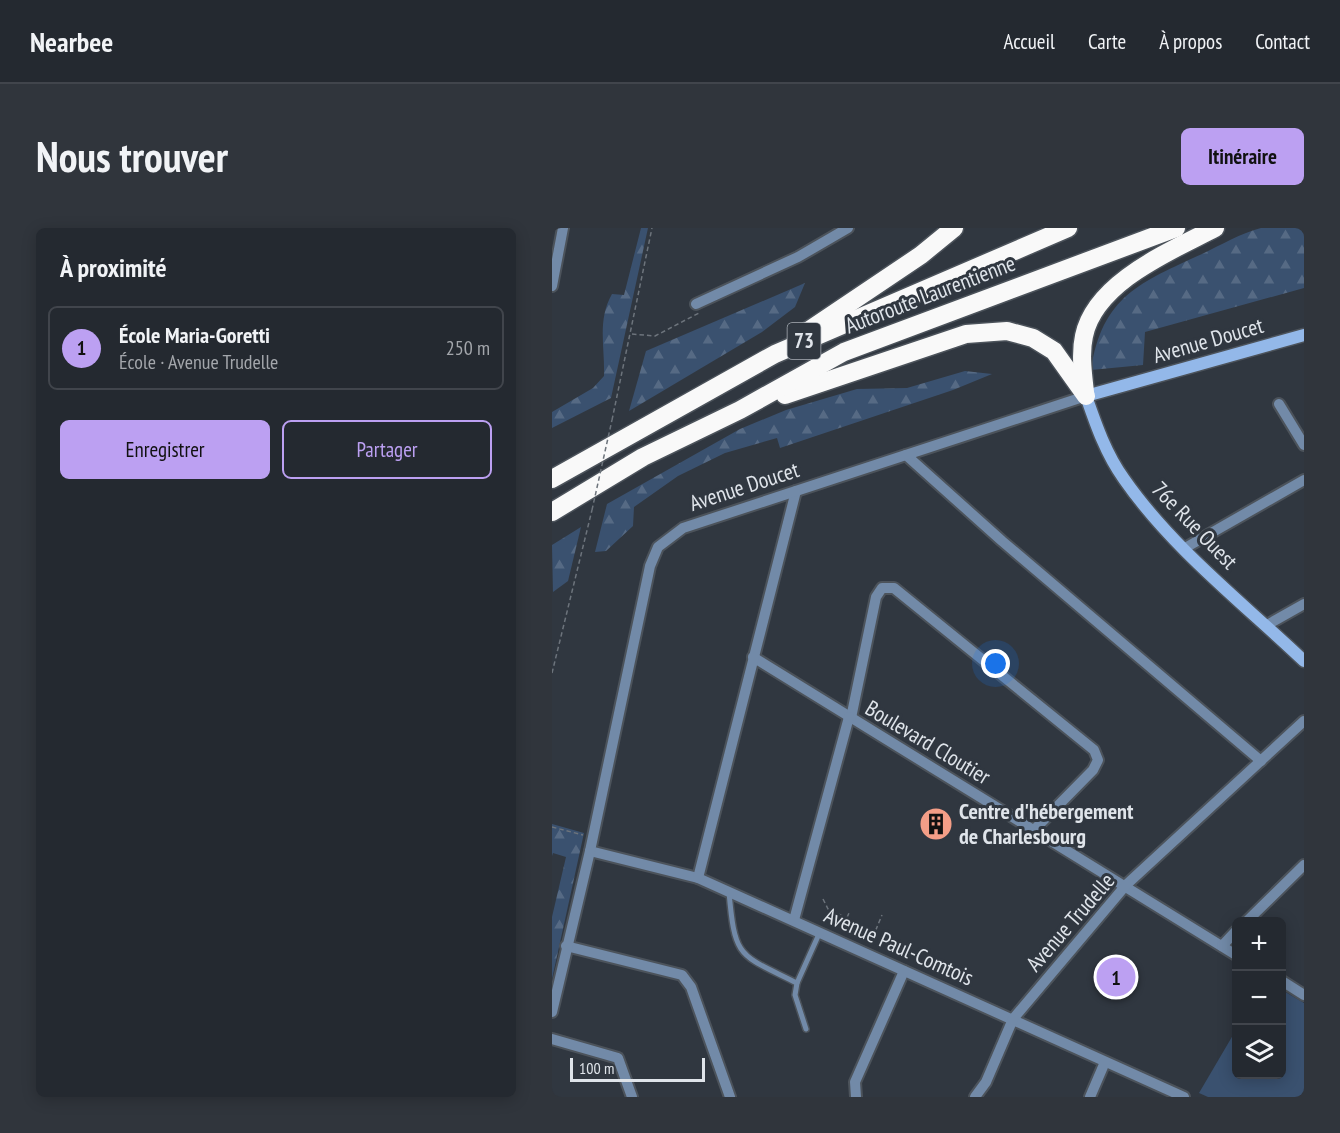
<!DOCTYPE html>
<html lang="fr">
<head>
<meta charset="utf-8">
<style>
	:root { --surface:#242930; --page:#30353c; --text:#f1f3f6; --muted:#a3a6ab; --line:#41454c; --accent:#bca0f2 }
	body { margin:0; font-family:"PT Sans Narrow",sans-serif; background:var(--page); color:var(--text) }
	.controls { position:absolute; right:18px; bottom:18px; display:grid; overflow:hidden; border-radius:9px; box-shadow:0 3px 15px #0003 }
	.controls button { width:54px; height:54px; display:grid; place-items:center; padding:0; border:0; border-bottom:2px solid var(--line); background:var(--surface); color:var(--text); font:30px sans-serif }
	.scale { position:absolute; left:18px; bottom:15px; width:135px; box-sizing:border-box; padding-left:6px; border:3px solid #dfe4ea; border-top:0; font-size:16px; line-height:21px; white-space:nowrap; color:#dfe4ea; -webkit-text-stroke:4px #303740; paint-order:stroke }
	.you { position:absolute; left:444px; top:436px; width:21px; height:21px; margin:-15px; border:4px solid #fff; border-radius:50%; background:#1a73e8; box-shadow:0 0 0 9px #1a73e833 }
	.badge { display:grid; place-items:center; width:39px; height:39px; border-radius:50%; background:var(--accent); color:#111; font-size:20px; font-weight:700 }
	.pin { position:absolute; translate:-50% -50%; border:3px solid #fff; box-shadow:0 2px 6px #0006 }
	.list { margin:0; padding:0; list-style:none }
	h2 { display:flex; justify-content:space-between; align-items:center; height:78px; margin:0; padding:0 24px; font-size:26px }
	h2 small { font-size:20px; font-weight:400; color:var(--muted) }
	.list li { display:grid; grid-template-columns:39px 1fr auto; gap:18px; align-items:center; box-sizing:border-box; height:84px; margin:0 12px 12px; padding:0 12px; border:2px solid var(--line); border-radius:9px }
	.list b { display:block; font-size:22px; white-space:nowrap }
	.list p { margin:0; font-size:20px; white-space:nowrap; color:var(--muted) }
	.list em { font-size:20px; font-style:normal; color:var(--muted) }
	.actions { display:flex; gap:12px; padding:18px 24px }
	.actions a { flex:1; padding:14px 0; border:2px solid var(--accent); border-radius:9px; text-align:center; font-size:21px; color:var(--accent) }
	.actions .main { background:var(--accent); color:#111 }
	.icon { flex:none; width:33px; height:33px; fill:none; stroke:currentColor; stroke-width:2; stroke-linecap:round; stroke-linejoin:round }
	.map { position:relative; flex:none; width:752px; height:869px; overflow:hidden; border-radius:9px }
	header { display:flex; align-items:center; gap:36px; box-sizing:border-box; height:84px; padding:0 30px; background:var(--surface); border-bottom:2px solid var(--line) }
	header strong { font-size:28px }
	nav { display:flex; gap:33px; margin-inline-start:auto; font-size:21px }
	.intro { display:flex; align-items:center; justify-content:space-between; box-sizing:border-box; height:144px; padding:0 36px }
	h1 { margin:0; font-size:42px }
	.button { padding:15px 27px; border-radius:9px; background:var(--accent); color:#111; font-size:21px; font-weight:700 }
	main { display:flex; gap:36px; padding:0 36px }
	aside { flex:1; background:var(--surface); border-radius:9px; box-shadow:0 3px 15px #0003 }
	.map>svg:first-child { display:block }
	.forest { fill:url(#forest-firs) }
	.park { fill:#3a516f }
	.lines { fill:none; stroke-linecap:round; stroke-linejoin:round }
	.lane-casing { stroke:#4c535b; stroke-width:8 }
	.street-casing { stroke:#4c535b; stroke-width:14 }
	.secondary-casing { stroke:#4c535b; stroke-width:15 }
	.highway-casing { stroke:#4c535b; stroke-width:21 }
	.path { stroke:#6d747c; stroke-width:1.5; stroke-dasharray:4.5 3; stroke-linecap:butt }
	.lane { stroke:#728aa8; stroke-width:5 }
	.street { stroke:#728aa8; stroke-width:10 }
	.secondary { stroke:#93b8e9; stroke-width:12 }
	.highway { stroke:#f9f9f9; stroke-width:18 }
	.path-bridge { stroke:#6d747c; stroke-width:1.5; stroke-dasharray:4.5 3; stroke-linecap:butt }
	.labels { text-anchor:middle; stroke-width:6; stroke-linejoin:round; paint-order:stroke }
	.shield { fill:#303740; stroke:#aab0b7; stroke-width:1.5 }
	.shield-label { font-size:21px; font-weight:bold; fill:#dfe4ea }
	.street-label { font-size:22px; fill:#dfe4ea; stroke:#303740 }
	.poi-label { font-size:22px; font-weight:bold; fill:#dfe4ea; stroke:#303740; text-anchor:start }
</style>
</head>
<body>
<header>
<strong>Nearbee</strong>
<nav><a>Accueil</a><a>Carte</a><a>À propos</a><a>Contact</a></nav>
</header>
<div class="intro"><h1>Nous trouver</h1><a class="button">Itinéraire</a></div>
<main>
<aside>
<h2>À proximité<small></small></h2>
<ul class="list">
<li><span class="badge">1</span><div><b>École Maria-Goretti</b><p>École · Avenue Trudelle</p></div><em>250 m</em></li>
</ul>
<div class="actions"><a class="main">Enregistrer</a><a>Partager</a></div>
</aside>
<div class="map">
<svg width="752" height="869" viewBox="0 0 752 869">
	<defs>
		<pattern id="forest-firs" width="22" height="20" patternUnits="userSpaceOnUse" patternTransform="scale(1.5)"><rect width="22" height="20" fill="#3a516f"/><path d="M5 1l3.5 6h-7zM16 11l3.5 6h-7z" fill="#566a84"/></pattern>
	</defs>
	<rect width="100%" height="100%" fill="#303740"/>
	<!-- forest -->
	<g class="forest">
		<path d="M89,0H96L59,170L0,200V184L41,160L52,148C53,119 45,92 60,66L72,67Z"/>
		<path d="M709,0H752V60L593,104L591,137L539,142C550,68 589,54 650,26C669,17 689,5 709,0Z"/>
		<path d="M253,55L243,79L210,104L77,183L94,123Z"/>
		<path d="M413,143L440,146L401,162L228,220L225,210L173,225L126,248L82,279L81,298L54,323L43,324L55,276L188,201L234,182L305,161L355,160Z"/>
		<path d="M29,299L16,353L1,364L0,317Z"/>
		<path d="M0,596L32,605L0,751V689L14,629L1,625L0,628Z"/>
	</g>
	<!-- park -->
	<path class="park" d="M730,762L752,775V869H656L647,865L684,802V846H730Z"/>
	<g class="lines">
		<defs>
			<g id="lane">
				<path d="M177,664C183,732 187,726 245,755"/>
				<path d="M254,801L243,767L245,755L267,706"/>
			</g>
			<g id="street">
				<path d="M0,58L11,0"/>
				<path d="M144,76L246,29L296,0"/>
				<path d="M727,176L752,217"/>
				<path d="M354,227L450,313L709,533"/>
				<path d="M633,320L752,252"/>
				<path d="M715,397L752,376"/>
				<path d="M201,429L684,727"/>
				<path d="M299,490L324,369L330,360H342L542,522L546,532L541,542L482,602"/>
				<path d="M38,623L146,650L632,869"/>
				<path d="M146,650L244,263"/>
				<path d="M242,692L297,489"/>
				<path d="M694,694L752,637"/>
				<path d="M14,718L130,747L139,759L178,869"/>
				<path d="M670,718L684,703"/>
				<path d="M730,753L752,767"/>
				<path d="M0,784L38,623L98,338L106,319L131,300L534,168"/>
				<path d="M0,811L66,830L80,869"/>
				<path d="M304,869L303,854L352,743"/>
				<path d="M423,869L434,854L461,791L574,657L752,493"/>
				<path d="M538,869L553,834"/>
			</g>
			<path id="secondary" d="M752,107L534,168C544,197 554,226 572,251C620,320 691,375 752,433"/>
			<g id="highway">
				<path d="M256,103L369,27L402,0"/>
				<path d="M533,164C531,146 528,126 532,108C543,54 619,23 663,0"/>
				<path d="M233,167L414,106L455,103L481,110L502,123L534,168"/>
				<path d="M0,251L223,126L516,0"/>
				<path d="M0,284L91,229L188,182L292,124L624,0"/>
			</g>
		</defs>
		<!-- lane casing -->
		<use href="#lane" class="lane-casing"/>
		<!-- street casing -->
		<use href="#street" class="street-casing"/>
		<!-- secondary casing -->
		<use href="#secondary" class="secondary-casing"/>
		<!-- highway casing -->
		<use href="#highway" class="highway-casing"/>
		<!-- path -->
		<g class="path">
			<path d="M80,106L103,108L147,85"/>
			<path d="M60,192L100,0"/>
			<path d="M0,445L40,282"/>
			<path d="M0,599L31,607"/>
			<path d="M271,671L276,681L295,690"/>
			<path d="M289,703L297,685"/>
			<path d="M318,716L330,687"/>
		</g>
		<!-- lane -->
		<use href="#lane" class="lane"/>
		<!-- street -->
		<use href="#street" class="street"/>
		<!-- secondary -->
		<use href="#secondary" class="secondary"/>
		<!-- highway -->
		<use href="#highway" class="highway"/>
		<!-- path-bridge -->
		<path class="path-bridge" d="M40,282L60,192"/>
	</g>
	<!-- icons -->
	<defs>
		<symbol id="building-disc" viewBox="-11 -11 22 22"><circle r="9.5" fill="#f49e87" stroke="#303740"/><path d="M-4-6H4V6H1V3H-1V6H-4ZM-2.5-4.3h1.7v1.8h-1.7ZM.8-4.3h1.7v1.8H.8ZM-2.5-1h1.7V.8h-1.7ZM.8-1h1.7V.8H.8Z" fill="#111"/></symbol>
	</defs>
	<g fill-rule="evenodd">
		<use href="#building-disc" x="365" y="577" width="38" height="38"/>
	</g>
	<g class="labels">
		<!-- shield labels -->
		<rect class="shield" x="235.5" y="95" width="33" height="36" rx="4.5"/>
		<g class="shield-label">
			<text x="252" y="120">73</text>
		</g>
		<!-- street labels -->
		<g class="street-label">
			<text transform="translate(378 66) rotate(-21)" y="8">Autoroute Laurentienne</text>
			<text transform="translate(656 112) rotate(-16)" y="8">Avenue Doucet</text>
			<text transform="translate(192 258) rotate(-18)" y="8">Avenue Doucet</text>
			<text transform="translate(643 297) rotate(46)" y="8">76e Rue Ouest</text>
			<text transform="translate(376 514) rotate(31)" y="8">Boulevard Cloutier</text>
			<text transform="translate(518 694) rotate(-49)" y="8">Avenue Trudelle</text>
			<text transform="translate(347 718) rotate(24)" y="8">Avenue Paul-Comtois</text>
		</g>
		<!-- poi labels -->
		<g class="poi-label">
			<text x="407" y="591">Centre d'hébergement<tspan x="407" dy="25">de Charlesbourg</tspan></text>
		</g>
	</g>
</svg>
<div class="controls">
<button>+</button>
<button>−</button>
<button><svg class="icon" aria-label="layers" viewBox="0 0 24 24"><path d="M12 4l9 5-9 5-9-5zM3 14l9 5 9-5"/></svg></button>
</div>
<div class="scale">100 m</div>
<div class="you"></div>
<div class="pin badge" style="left:564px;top:749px">1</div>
</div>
</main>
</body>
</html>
